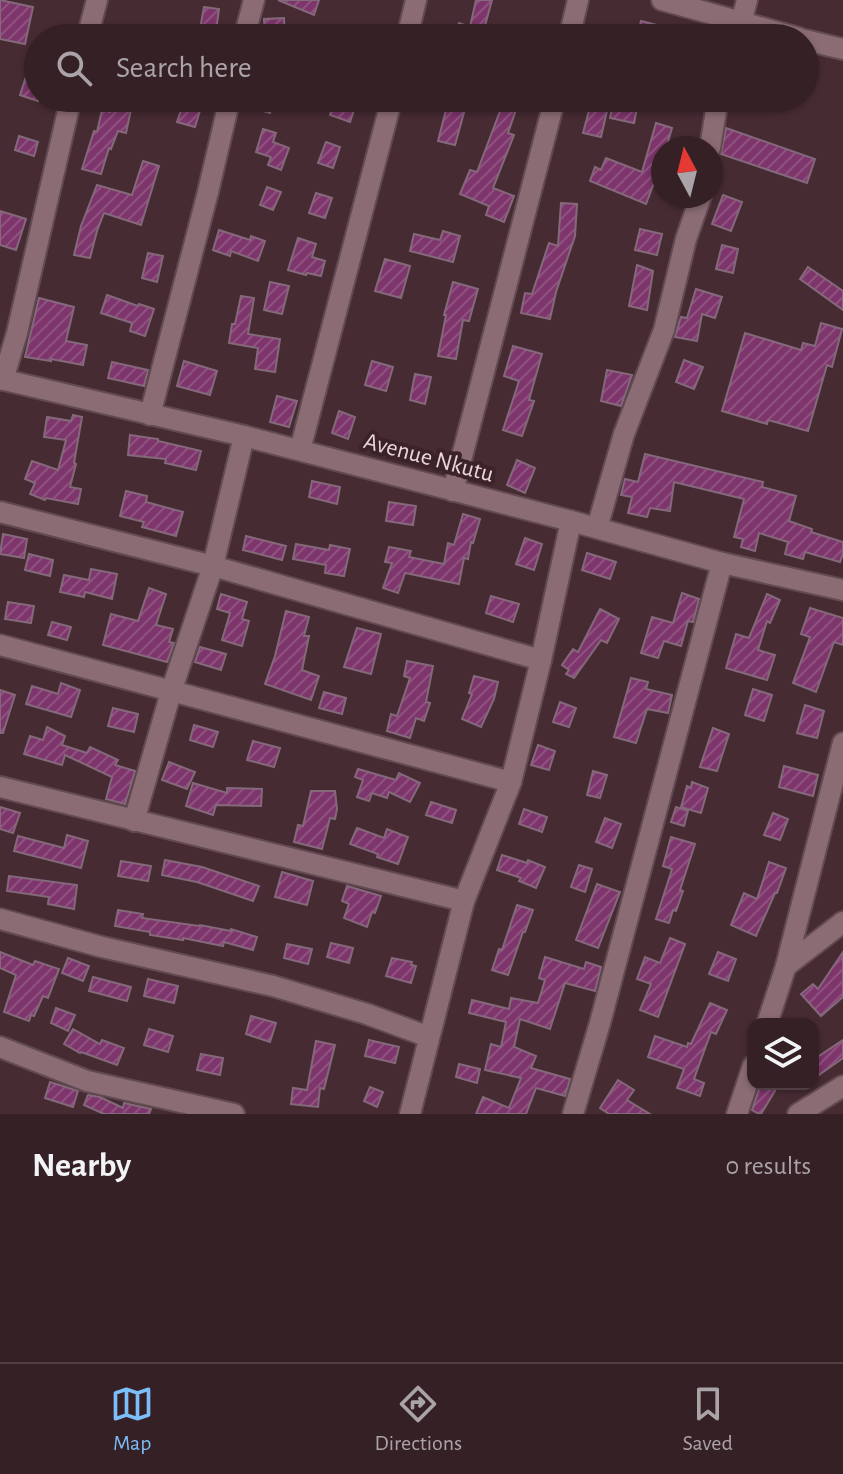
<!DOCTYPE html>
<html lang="en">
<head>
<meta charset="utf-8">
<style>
	:root { --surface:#352026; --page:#3d282e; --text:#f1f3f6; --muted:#aaa3a7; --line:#4f3e43; --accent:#7bbef8 }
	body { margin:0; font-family:"Alegreya Sans",sans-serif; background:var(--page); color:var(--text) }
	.controls { position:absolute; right:24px; bottom:24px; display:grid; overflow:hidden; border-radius:16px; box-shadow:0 2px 6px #0004 }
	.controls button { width:72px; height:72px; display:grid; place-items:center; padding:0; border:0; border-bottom:2px solid var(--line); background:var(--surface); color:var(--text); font:40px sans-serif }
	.compass { position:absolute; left:651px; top:136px; width:72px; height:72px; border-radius:50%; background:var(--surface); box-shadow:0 2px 6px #0004; rotate:353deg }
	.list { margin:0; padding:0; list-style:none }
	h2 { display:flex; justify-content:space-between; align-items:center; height:104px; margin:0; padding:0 32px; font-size:34px }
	h2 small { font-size:26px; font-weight:400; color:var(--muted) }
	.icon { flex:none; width:44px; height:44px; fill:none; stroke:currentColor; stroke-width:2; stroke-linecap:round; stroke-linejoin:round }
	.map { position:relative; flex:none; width:843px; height:1114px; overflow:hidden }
	.search { position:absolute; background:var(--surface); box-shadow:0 2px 6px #0004; left:24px; right:24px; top:24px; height:88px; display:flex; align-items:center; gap:20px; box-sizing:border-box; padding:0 28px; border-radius:44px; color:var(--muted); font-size:30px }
	.sheet { height:248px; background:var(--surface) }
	nav { display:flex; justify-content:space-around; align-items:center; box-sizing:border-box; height:112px; border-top:2px solid var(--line); background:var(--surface); font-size:22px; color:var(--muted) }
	nav a { display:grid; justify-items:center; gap:4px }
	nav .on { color:var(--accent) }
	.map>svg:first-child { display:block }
	.building { fill:url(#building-hatch); stroke:#84697b; stroke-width:2 }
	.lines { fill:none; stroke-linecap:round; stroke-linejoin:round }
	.minor-casing { stroke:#614a51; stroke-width:24 }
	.minor { stroke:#8c6c74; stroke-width:20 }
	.labels { text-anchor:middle; stroke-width:8; stroke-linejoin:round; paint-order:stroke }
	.street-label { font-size:24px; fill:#e9d7db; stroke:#3c2229 }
</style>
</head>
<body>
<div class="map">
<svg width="843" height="1114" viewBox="0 0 843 1114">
	<defs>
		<pattern id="building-hatch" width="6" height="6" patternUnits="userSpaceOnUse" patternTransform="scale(2)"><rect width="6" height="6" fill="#7d356b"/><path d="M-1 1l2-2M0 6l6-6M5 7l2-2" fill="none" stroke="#8f5280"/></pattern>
	</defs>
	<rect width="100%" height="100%" fill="#472b33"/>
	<!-- building -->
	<g class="building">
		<path d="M0,0L33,7L25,44L0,39Z"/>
		<path d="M278,0H319L314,15Z"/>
		<path d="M476,0H492L483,33L495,38H453L459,23L470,27Z"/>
		<path d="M204,7L219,9L216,31L200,29Z"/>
		<path d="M284,18L285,38H265L264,19Z"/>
		<path d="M641,21L657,25L654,38H637Z"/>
		<path d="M35,49H38V101L20,95Z"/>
		<path d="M243,98H274L270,113L242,104Z"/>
		<path d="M336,98H358L350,122L330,115Z"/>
		<path d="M449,98H468L455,145L438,141Z"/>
		<path d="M505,98H520L508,133L514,135L493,188L514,196L504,222L486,215L489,206L460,194L470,170L477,172Z"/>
		<path d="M185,99L202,104L195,127L177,122Z"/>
		<path d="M113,101L132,105L126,133L118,131L111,149L109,148L101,174L82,169L94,131L97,132L102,110L110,112Z"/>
		<path d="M613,103L637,108L634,123L610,118Z"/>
		<path d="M590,107L607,111L601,137L583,133Z"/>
		<path d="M656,123L672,128L666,148H663V159L646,204L590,181L595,167L601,170L606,158L642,172Z"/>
		<path d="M726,128L815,159L807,183L721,154Z"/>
		<path d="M263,129L276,133L273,142L289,148L281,170L268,165L271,157L256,152Z"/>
		<path d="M19,136L38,142L34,156L15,150Z"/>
		<path d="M326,142L340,147L333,168L318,163Z"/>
		<path d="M143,161L159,166L141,225L104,213L97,231L90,258L74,255L81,226L97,185L132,195Z"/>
		<path d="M267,187L281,192L273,210L260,205Z"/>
		<path d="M316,193L332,198L325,218L309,213Z"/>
		<path d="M723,195L742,202L731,231L712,224Z"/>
		<path d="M561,203L577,204L575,236L556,292L550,319L521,313L525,293L532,294L549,243L558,246Z"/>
		<path d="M0,211L26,219L16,250L0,245Z"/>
		<path d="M640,229L662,234L657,255L635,250Z"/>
		<path d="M219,230L250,240L251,236L265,241L258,261L231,251L230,256L213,250Z"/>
		<path d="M443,231L460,236L453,262L410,251L414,234L440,240Z"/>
		<path d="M298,238L316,244L312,257L325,261L321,276L307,273L306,275L288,270Z"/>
		<path d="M722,245L738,249L733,273L716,269Z"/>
		<path d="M148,253L163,256L157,282L142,278Z"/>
		<path d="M385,259L410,266L401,298L375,291Z"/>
		<path d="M637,265L653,271L647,310L629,306Z"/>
		<path d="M808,267L843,291V310L800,279Z"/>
		<path d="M270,282L289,286L282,314L264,310Z"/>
		<path d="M453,282L478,289L469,321L463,320L456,359L438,356L446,315H444Z"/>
		<path d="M696,289L722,297L715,318L702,314L697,341L675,337L681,317L687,318Z"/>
		<path d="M107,295L138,306L139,304L154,309L145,336L130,331L132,323L101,313Z"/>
		<path d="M241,296L254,298L248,334L280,339L275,372L255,369L258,348L229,343L232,324H235Z"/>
		<path d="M39,298L74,307L66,341L87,345L83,365L51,359V361L25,357Z"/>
		<path d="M821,323L842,329L832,367L827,365L808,431L768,420L767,424L722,411L745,333L801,350L803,343L815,346Z"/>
		<path d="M513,346L542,354L529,400L534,401L522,436L503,430L519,381L504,376Z"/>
		<path d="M684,360L703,367L694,389L676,382Z"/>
		<path d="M184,361L217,371L210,395L177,386Z"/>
		<path d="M372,361L393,367L386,391L365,385Z"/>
		<path d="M112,362L148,370L144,386L108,378Z"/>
		<path d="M607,370L632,375L621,406L601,401Z"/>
		<path d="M415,374L431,377L425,404L410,400Z"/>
		<path d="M277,396L297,401L289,427L270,422Z"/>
		<path d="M339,411L355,417L348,439L332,433Z"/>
		<path d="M73,415L82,417L74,463L76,464L70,487L81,489L78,504L46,498L45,500L30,494L35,483L25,479L32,461L58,470L66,440L44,437L47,417L71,421Z"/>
		<path d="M130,435L158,439V441L201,451L196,470L165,463L166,459L128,455Z"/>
		<path d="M645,454L763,482L762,487L796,496L789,521L812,529L811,532L843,542V553L840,562L805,552L803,559L785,554L788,542L759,533L755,551L741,547L743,539L734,537L744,499L674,482L670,511L650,508L647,517L628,513L632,497L621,495L625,479L638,482Z"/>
		<path d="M517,460L535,468L525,493L507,485Z"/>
		<path d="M312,481L340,487L337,504L309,497Z"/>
		<path d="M126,491L147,496L146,502L183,512L176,536L142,527L144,522L120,516Z"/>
		<path d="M389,502L416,506L413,525L386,521Z"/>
		<path d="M463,514L480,519L473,543L471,542L468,559L464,558L459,584L405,573L398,593L383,588L392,563L385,562L389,547L411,551L409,557L444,564L448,543L454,545Z"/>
		<path d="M3,534L27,539L24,558L0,554Z"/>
		<path d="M246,536L286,546L282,560L243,550Z"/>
		<path d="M525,538L542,544L534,570L516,564Z"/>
		<path d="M296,544L329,550L330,545L350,549L344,576L325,573L326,565L293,559Z"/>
		<path d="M587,553L616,562L610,579L582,570Z"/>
		<path d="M29,554L53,560L50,576L25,570Z"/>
		<path d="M91,569L117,574L112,599L85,592L84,597L60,592L64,575L89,580Z"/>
		<path d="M149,588L166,594L156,625L173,629L169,642L174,643L167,662L103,645L111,614L138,621Z"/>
		<path d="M682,593L699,599L693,622L688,621L681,646L664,641L658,658L641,653L652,617L673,623Z"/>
		<path d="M221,594L247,602L242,619L249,621L242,646L222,640L230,613L217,609Z"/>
		<path d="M767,594L780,600L770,623L767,621L758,650L775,655L767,680L726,668L736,634L749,638Z"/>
		<path d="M491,596L519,604L513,622L486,613Z"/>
		<path d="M8,602L34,606L31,623L5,619Z"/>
		<path d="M810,608L843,618V645L834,642L816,692L793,683L810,637L801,634Z"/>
		<path d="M600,609L619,619L607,643L601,640L574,678L566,674L569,670L562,665L573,649L578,652Z"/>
		<path d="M286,611L309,617L304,636H309L302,670L319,676L311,700L265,684L275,656Z"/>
		<path d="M52,622L71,627L67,640L48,635Z"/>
		<path d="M357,628L381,634L371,674L344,667Z"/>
		<path d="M200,647L226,654L221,670L195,662Z"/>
		<path d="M407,661L433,666L426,702L430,703L424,721L416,718L410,738L387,731L391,714L397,716L410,678L404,676Z"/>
		<path d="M474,676L498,682L494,699L481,727L462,719L472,694L469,693Z"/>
		<path d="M631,678L648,682L646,689L672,695L668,713L647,709L636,743L614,737Z"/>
		<path d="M61,683L80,690L71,717L26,704L32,686L58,694Z"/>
		<path d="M753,689L772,695L764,721L745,715Z"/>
		<path d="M0,690L15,695L3,733H0Z"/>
		<path d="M324,692L346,698L342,714L319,708Z"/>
		<path d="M560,702L576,708L569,727L553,722Z"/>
		<path d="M805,705L824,711L817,738L797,733Z"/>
		<path d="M113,708L138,714L134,732L108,726Z"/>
		<path d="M194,725L218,732L213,747L190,740Z"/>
		<path d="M47,727L65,736L62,745L87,753L90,747L118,760L115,765L135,771L125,804L106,799L112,777L65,755L62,765L24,754L30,736L43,740Z"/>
		<path d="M713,728L729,734L717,771L700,767Z"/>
		<path d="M253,741L280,748L274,767L247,760Z"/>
		<path d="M538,745L555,751L549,770L531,765Z"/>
		<path d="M169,762L195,772L187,789L162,780Z"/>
		<path d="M784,766L818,775L813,796L779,787Z"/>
		<path d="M358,769L396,780L399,773L420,783L410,802L389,792L387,798L372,793L369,801L357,797L363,780L355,777Z"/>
		<path d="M593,771L607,775L600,798L587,795Z"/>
		<path d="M692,782L708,788L701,813L681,807L687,786L691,788Z"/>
		<path d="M193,783L227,793V788L262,789L261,806L216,805L213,815L186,806Z"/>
		<path d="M311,791H335L337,809L335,819L330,818L322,849L294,842L298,825L303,826Z"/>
		<path d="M431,802L456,810L452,823L426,815Z"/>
		<path d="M0,807L20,813L13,833L0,829Z"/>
		<path d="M676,807L688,811L684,826L671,822Z"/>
		<path d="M524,809L547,817L542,832L519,824Z"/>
		<path d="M773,813L788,819L780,840L764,835Z"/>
		<path d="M605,818L621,824L612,848L596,842Z"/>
		<path d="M357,828L384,838L387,829L408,837L398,864L377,857L378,854L350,844Z"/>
		<path d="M67,835L88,841L81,868L14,851L18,836L64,848Z"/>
		<path d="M671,837L695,844L680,890L683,891L676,911L673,910L669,923L656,919L672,869L663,866Z"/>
		<path d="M502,855L527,863L528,860L545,867L536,888L519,881L521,878L497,870Z"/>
		<path d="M165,860L202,867L259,886L253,901L197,882L162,875Z"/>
		<path d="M121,861L151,866L148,881L118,876Z"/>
		<path d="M769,862L786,868L777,893H775L756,936L731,925L744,893L757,899Z"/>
		<path d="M579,865L592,869L585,892L571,887Z"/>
		<path d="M282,872L313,881L307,905L275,897Z"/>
		<path d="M9,876L77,885L74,909L48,904L49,897L7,891Z"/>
		<path d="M597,884L620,892L598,948L576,940Z"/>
		<path d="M347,886L381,896L375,913L372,912L367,927L344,918L349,904L342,901Z"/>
		<path d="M517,905L533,910L525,932H523L508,975L492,970L499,949L502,950Z"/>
		<path d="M118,910L143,914L142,918L199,926L200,925L231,931V929L257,937L253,950L224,942L223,946L183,938V940L150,935V932L115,926Z"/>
		<path d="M670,938L685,944L658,1017L640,1010L651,984L637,979L645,957L660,963Z"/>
		<path d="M331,943L353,948L349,963L327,957Z"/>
		<path d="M287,944L312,949L308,964L284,958Z"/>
		<path d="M0,952L33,965L35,961L59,969L48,998L43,996L34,1016L31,1015L29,1021L4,1012L16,975L0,968Z"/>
		<path d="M718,952L736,959L728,981L709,974Z"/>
		<path d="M843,952V997L821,1016L801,994L813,984L818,989Z"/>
		<path d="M545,957L584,969L586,962L601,967L595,991L565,983L550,1029L520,1019L514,1047L536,1056L531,1068L570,1079L565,1096L536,1088L526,1114H476L483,1097L509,1108L521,1078L485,1070L491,1044L501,1047L506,1022L469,1013L472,1000L509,1009L511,998L538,1003L545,980L539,978Z"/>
		<path d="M68,958L89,966L83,981L62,973Z"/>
		<path d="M392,958L412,962L411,965L416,966L411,983L386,976Z"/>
		<path d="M93,977L131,987L127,1001L89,991Z"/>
		<path d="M148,979L178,986L174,1003L144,996Z"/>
		<path d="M710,1003L727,1010L716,1034L711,1032L694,1079L704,1083L700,1096L677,1088L684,1069L648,1057L655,1036L687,1047L688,1043L691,1044Z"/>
		<path d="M56,1008L75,1015L68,1031L51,1023Z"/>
		<path d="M251,1016L276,1023L270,1042L246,1034Z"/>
		<path d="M73,1029L100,1044L102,1040L124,1048L117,1065L81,1052L80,1053L64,1044Z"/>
		<path d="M149,1029L173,1036L168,1052L144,1045Z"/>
		<path d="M369,1040L399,1047L395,1063L365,1056Z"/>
		<path d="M843,1040V1058L813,1079V1060Z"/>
		<path d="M316,1041L335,1045L324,1089L320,1088L318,1107L291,1104L293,1088L307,1090Z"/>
		<path d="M201,1054L223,1058L220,1075L197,1070Z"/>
		<path d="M459,1064L480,1069L477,1083L456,1077Z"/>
		<path d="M618,1080L634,1090L627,1100L650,1114H609L600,1108Z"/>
		<path d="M50,1082L78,1091L73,1107L45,1098Z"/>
		<path d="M761,1084H769L776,1089L761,1114H759L752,1110Z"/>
		<path d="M370,1087L383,1092L377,1107L364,1101Z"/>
		<path d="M88,1095L100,1097L123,1108L124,1103L151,1109L149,1114H104L84,1105Z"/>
	</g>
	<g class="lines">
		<defs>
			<g id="minor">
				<path d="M662,0L799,38"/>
				<path d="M87,38L97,0"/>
				<path d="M244,38L254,0"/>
				<path d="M407,38L416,0"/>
				<path d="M569,38L578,0"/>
				<path d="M737,38L747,0"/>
				<path d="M805,40L843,49"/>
				<path d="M710,148L718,98"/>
				<path d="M0,379L244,436L571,521L722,563L843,590"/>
				<path d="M3,380L17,333L71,98"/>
				<path d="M150,415L208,192L230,98"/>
				<path d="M300,450L392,98"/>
				<path d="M453,491L555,98"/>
				<path d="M0,512L213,566L541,660"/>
				<path d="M597,528L624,434L664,330L686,239L701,196"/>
				<path d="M0,645L511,782"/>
				<path d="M0,787L464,901"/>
				<path d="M134,821L171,692L213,566L244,436"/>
				<path d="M0,919L102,947L273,986L367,1014L429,1037"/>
				<path d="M786,966L843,922"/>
				<path d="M767,1024L786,966L843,743"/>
				<path d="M0,1047L87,1081L234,1114"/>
				<path d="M410,1114L464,901L511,782L541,660L571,521"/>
				<path d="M573,1114L600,1023L722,563"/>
				<path d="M737,1114L753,1066"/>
				<path d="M798,1114L843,1086"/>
			</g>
		</defs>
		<!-- minor casing -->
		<use href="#minor" class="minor-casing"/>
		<!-- minor -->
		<use href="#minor" class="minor"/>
	</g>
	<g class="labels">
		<!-- street labels -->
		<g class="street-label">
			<text transform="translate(429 457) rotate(15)" y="8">Avenue Nkutu</text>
		</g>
	</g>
</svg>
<div class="controls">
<button><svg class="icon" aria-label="layers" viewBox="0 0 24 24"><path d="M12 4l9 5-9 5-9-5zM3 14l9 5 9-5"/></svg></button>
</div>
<svg class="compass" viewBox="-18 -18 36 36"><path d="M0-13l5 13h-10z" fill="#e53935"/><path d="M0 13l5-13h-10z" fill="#aaa3a7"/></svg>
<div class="search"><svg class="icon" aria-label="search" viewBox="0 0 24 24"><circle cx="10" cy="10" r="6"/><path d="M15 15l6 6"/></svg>Search here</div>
</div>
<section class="sheet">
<h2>Nearby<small>0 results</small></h2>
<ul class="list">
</ul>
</section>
<nav>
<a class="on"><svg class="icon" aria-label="map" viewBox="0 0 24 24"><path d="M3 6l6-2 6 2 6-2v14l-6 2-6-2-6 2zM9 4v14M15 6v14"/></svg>Map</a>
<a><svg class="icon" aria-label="directions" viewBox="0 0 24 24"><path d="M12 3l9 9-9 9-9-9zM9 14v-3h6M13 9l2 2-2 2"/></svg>Directions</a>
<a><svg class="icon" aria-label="saved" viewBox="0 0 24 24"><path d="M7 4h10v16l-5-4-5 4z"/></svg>Saved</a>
</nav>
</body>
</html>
